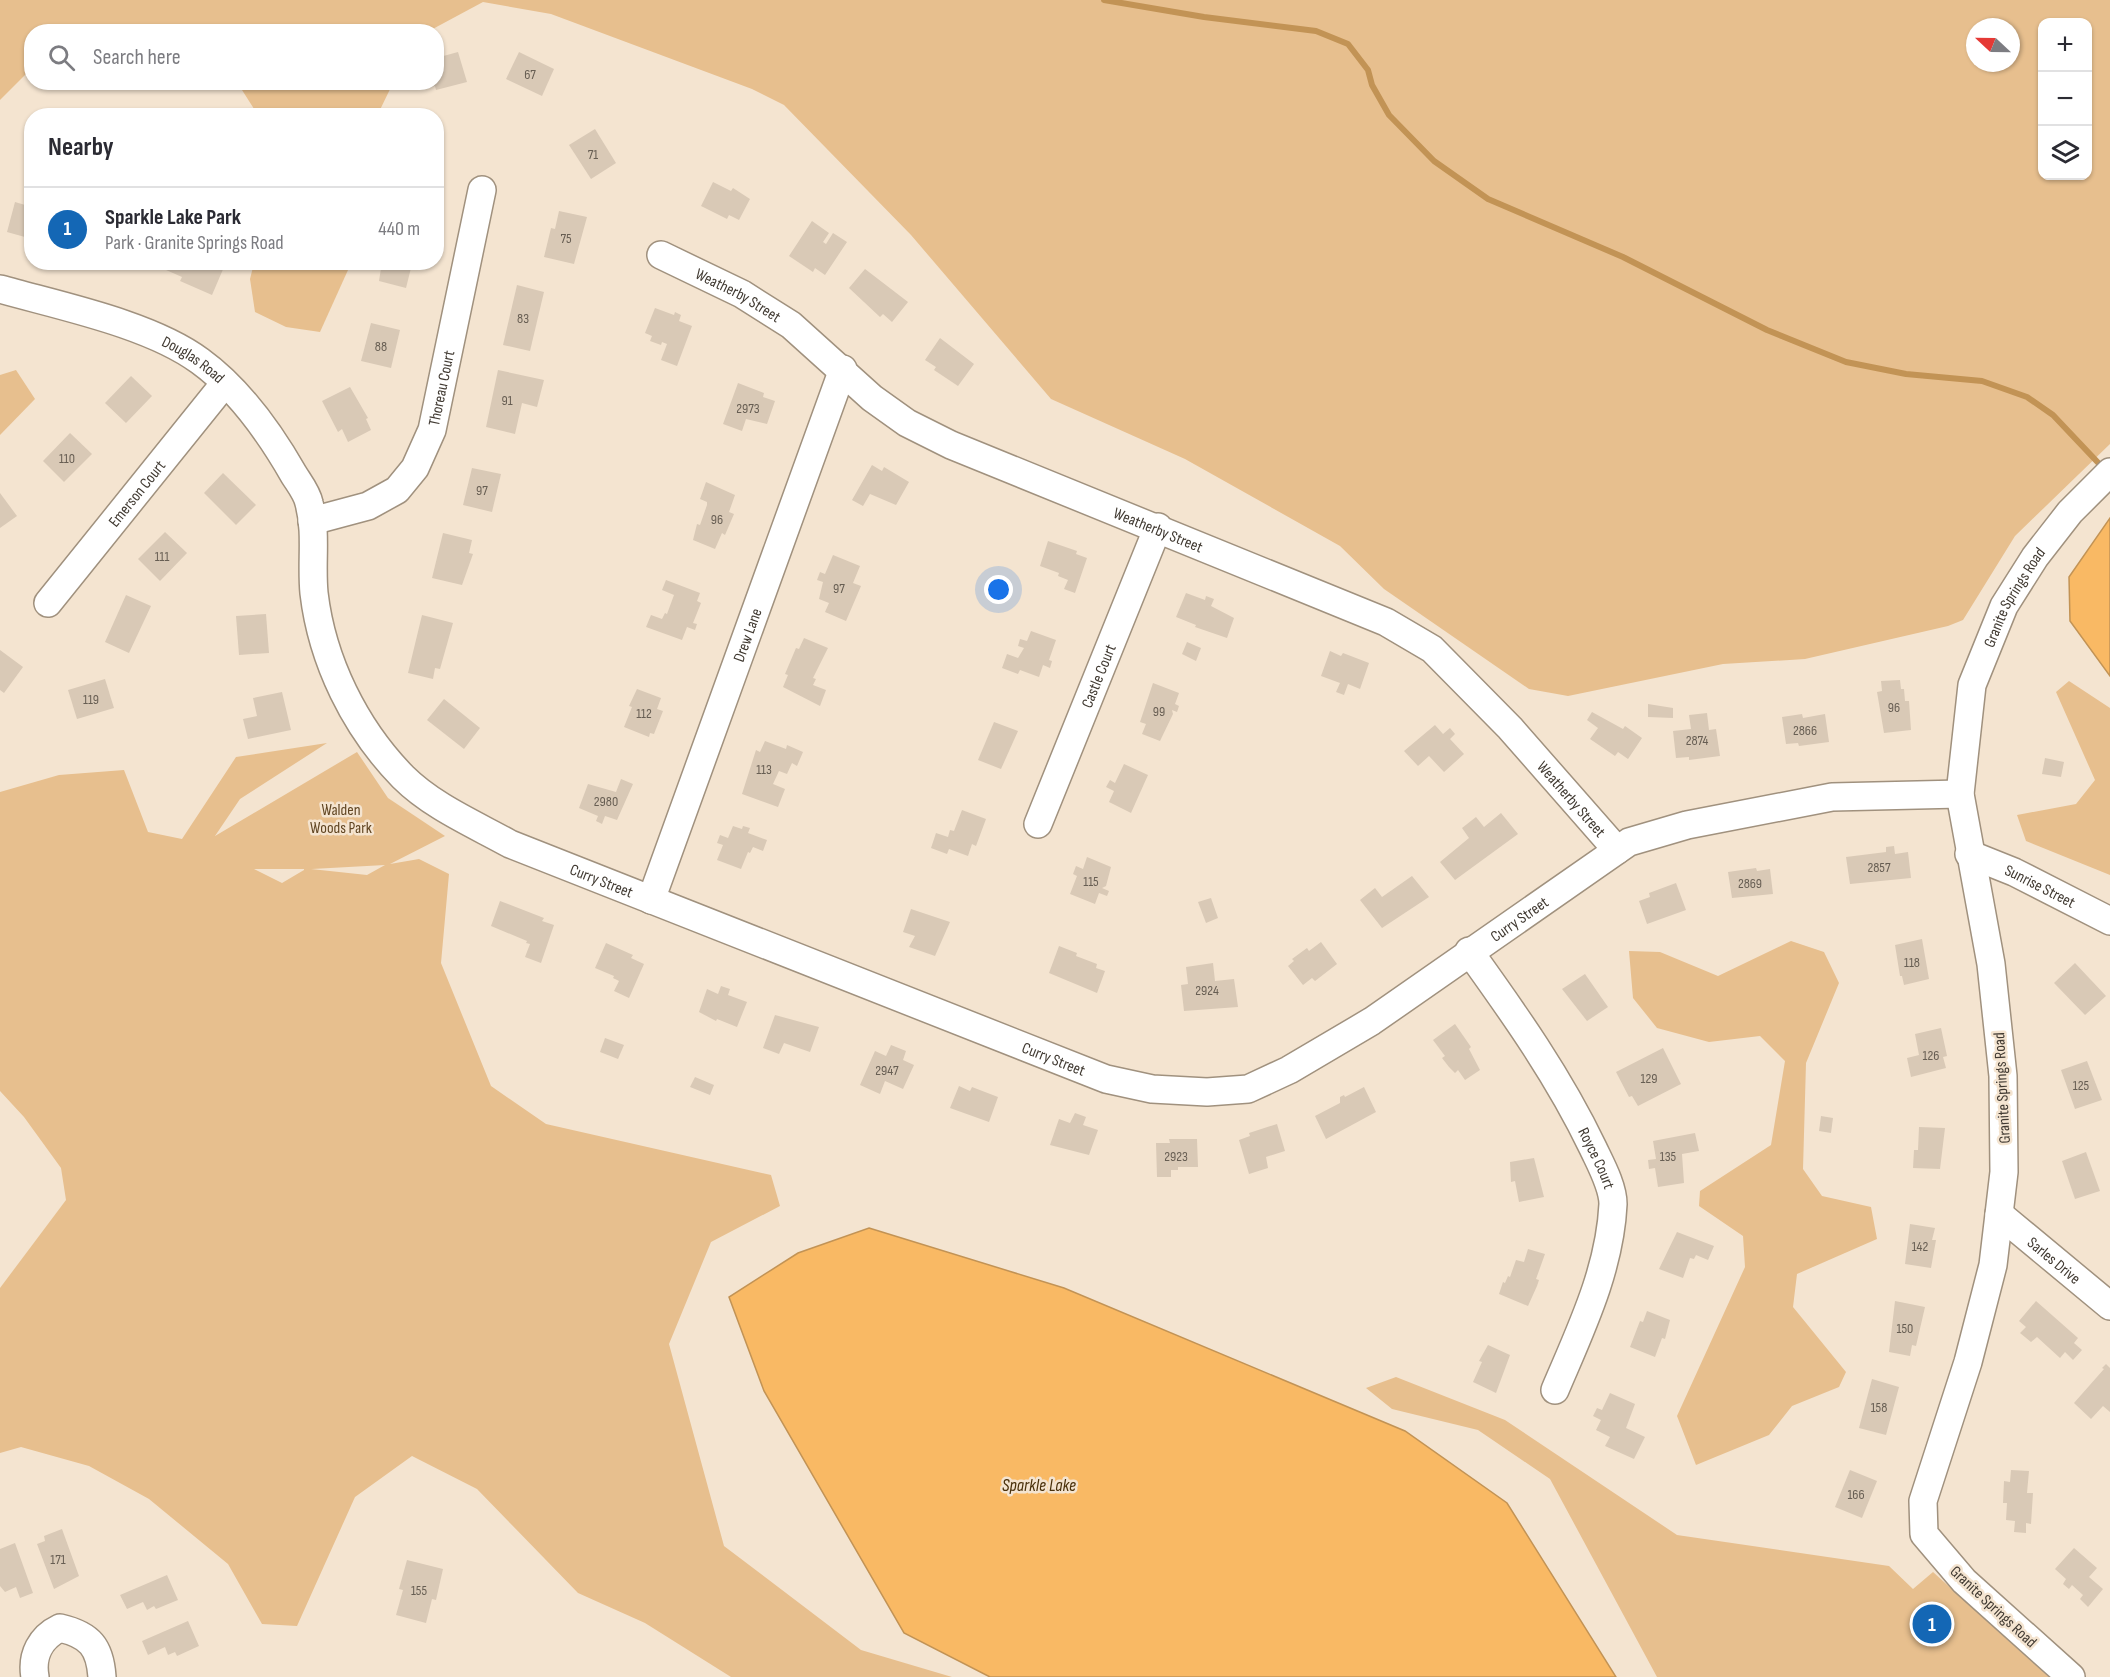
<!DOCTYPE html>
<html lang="en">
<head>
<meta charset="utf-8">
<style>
	:root { --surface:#fff; --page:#f7f7f7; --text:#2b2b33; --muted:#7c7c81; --line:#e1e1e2; --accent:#1467b5 }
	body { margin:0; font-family:"Sofia Sans Condensed",sans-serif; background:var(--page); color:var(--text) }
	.controls { position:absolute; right:18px; top:18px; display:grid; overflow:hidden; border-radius:12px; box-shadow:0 2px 4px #0004 }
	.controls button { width:54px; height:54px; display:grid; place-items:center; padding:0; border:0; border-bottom:2px solid var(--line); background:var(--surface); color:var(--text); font:30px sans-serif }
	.compass { position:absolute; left:1966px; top:18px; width:54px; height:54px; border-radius:50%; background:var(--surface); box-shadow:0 2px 4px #0004; rotate:292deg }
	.you { position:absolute; left:999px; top:590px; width:21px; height:21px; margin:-15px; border:4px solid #fff; border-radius:50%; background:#1a73e8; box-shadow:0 0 0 9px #1a73e833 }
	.badge { display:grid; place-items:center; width:39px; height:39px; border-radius:50%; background:var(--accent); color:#fff; font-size:20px; font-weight:700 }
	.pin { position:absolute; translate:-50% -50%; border:3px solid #fff; box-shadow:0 2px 6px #0006 }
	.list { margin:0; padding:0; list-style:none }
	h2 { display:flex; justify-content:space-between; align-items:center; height:78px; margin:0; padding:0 24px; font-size:26px }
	h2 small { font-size:20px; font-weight:400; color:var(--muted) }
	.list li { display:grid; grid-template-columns:39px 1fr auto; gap:18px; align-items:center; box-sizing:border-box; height:84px; padding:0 24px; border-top:2px solid var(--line) }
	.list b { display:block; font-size:22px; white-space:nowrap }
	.list p { margin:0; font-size:20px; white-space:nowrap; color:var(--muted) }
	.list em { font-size:20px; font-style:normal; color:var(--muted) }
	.icon { flex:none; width:33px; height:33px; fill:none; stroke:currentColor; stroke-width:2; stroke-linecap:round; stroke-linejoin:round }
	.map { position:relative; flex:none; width:2110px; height:1677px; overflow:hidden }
	.search { position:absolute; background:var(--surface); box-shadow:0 2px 4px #0004; left:24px; top:24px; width:420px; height:66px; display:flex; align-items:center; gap:15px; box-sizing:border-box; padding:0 21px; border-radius:24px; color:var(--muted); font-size:22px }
	.panel { position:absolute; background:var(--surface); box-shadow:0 2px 4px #0004; left:24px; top:108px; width:420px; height:162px; border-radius:24px }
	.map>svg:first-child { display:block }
	.green { fill:#e7bf8e; fill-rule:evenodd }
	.water { fill:#f9b964; stroke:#c29355; stroke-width:1.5 }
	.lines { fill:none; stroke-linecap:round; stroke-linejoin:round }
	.stream { stroke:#c29355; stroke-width:6 }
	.building { fill:#d9c9b6 }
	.minor-casing { stroke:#a0917e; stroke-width:30 }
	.minor { stroke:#fff; stroke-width:27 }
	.labels { text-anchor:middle; stroke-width:5; stroke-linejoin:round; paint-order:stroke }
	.number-label { font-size:14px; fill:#675e53 }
	.street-label { font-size:16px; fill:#413a32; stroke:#f4e4d0 }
	.park-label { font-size:16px; fill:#604522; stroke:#f4e4d0 }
	.water-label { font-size:18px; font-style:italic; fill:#49300a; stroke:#f4e4d0 }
</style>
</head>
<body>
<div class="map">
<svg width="2110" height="1677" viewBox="0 0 2110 1677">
	<rect width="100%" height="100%" fill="#f4e4d0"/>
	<!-- green -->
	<g class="green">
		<path d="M0,0H2110V444L2015,536L1963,620L1948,626L1805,659L1723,664L1568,696L1529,689L1384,589L1340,546L1185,459L1051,399L911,235L784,105L752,89L551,14L483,2L429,31L32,32L31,69L0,100ZM2042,22H2088V176H2042ZM1975,27H2011V63H1975Z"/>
		<path d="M223,83H393L377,116L258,115L242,90Z"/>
		<path d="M254,263H347L348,270L320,332L286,327L255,312L250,279Z"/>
		<path d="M16,370L35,399L0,435V375Z"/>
		<path d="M2069,681L2110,708V875L2026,841L2017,815L2076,804L2095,780L2056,692Z"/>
		<path d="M327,743L240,799L215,836L357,752L388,798L445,836L390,864L419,859L449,874L441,963L491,1086L546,1124L771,1175L780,1206L711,1242L669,1344L724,1546L861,1650L952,1677H731L645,1623L578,1593L477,1489L412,1456L355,1497L297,1626L262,1624L228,1564L149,1499L89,1466L21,1447L0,1453V1288L66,1200L61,1168L24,1117L0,1091V792L59,775L124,770L148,832L182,839L236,757ZM385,865L367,875L311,869H312ZM254,869H304V870L282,883Z"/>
		<path d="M1791,941L1824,952L1839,983L1806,1063L1803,1169L1822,1196L1871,1207L1877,1239L1797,1274L1793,1307L1846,1372L1839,1387L1792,1406L1769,1435L1696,1465L1677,1416L1745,1267L1743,1236L1699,1206L1700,1191L1771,1145L1785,1061L1760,1036L1709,1042L1657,1028L1633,998L1629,951L1660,952L1718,976Z"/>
		<path d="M1396,1377L1505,1420L1677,1535L1889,1566L1913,1589L1933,1572L2049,1677H1657L1550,1479L1478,1430L1392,1409L1366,1388Z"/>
	</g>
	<!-- water -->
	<g class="water">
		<path d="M2110,518V676L2070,621L2069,577Z"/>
		<path d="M869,1228L1064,1288L1405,1431L1507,1503L1616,1677H990L904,1633L764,1391L729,1297L798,1253Z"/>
	</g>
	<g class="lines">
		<!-- stream -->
		<path class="stream" d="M1104,0L1204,17L1316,31L1348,44L1368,70L1372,85L1389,115L1434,161L1488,199L1623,257L1767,330L1846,362L1906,374L1982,381L2027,397L2053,415L2105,470"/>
	</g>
	<!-- building -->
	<g class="building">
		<path d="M458,52L467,82L436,90L435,86L419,90L417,82H436V58Z"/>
		<path d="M519,52L554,69L542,96L506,79Z"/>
		<path d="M595,129L616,163L591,179L569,145Z"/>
		<path d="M713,182L731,191L733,188L750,199L739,220L729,215L727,219L701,206Z"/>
		<path d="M15,202L32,207V239L7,232Z"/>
		<path d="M559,211L587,217L574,264L544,257L551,228L555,229Z"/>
		<path d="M812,221L829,233L823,242L826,244L833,233L847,242L825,275L815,268L813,272L789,256Z"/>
		<path d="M158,262H216L224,267L212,295L180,281L182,277L157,266Z"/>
		<path d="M382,262H416L415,269L411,268L406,288L379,281Z"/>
		<path d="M865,269L908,302L892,322L883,314L880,317L849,288Z"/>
		<path d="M517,285L544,292L530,351L503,345Z"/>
		<path d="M655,308L674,315L675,312L681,315L679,321L692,326L677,366L661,360L667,344L662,342L661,345L650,341L652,336L645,333Z"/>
		<path d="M371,323L400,330L391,368L361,361Z"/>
		<path d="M940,338L974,364L958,386L934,370L936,367L925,360Z"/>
		<path d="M498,370L544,380L537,407L522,403L515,434L486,427Z"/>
		<path d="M131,376L152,396L126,423L105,403Z"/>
		<path d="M738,383L764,393L763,397L775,401L767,424L746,419L742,431L723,424Z"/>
		<path d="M350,387L368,418L366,419L371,430L348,442L342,429L338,432L322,401Z"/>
		<path d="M70,433L92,454L64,482L43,461Z"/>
		<path d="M872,465L882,471L884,467L909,482L896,505L870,494L863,506L852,500Z"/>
		<path d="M472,468L501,474L492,512L463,505Z"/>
		<path d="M223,473L256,505L236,525L204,493Z"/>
		<path d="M706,482L735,495L729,512L734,514L725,535L722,533L715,549L693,540L697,524L700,525L707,505V502L700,499Z"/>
		<path d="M0,493L17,516L0,528Z"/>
		<path d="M165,532L187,553L160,581L138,559Z"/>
		<path d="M443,533L472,540L469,553L473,554L462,585L432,578Z"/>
		<path d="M1048,541L1077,551L1076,554L1087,558L1075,593L1064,589L1068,580L1058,576L1059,573L1040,566Z"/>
		<path d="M833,555L860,566L853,583L861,586L846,621L825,612L829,603L819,599L823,582L817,580L820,572L825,574Z"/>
		<path d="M666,580L700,593L697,601L701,603L693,623L697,624L695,630L687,627L682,640L646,627L651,615L662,619L665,613L667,614L674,595L662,590Z"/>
		<path d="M1186,593L1205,600L1206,596L1214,599L1211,606L1234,618L1227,638L1195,627L1196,625L1176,617Z"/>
		<path d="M126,595L151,606L129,653L105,642Z"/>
		<path d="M266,614L269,653L239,655L236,616Z"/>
		<path d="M422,615L453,623L440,669L435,668L433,679L408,673Z"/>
		<path d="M1031,631L1056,640L1049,660L1052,661L1050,668L1043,665L1039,677L1020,670L1018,674L1002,668L1007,654L1018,658L1024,648L1018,646L1020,639L1027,641Z"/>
		<path d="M804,638L828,648L813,678L816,679L813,685L826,690L820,706L783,687L788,675L785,674L796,648L799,649Z"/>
		<path d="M1187,642L1201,648L1196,661L1182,654Z"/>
		<path d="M0,650L23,667L4,693L0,690Z"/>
		<path d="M1330,651L1341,656L1343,653L1369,663L1360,689L1348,684L1344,695L1336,692L1340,683L1321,676Z"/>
		<path d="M105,679L114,708L77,719L68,690Z"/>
		<path d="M1900,680L1901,689H1904L1905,701H1909L1911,730L1884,733L1877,692L1882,691L1881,681Z"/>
		<path d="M1153,683L1179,693L1175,704L1179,706L1177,712L1172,710L1173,714L1160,741L1142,734L1146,724L1140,722Z"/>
		<path d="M637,689L661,698L657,709L663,711L654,734L650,733L649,737L624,727L632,707L629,706Z"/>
		<path d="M282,692L291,730L248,739L243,719L257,716L253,698Z"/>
		<path d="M444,699L480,728L464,749L427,720Z"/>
		<path d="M1648,704L1673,708V718L1648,717Z"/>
		<path d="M1592,712L1623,729L1625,726L1642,738L1628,759L1618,752L1615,756L1590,739L1598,728L1587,720Z"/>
		<path d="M1707,713L1709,730L1716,729L1720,756L1689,760V757L1676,758L1673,731L1691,729L1689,715Z"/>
		<path d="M1802,714L1803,718L1825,714L1829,742L1799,746L1798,743L1786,744L1782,717Z"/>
		<path d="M994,722L1018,731L1001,769L978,760Z"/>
		<path d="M1435,725L1443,734L1450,728L1455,734L1450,739L1464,754L1444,772L1429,756L1418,766L1404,751Z"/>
		<path d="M765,741L786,749L787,745L803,752L797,766L792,763L787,774L779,771L773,784L785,789L778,807L742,794L756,750L760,752Z"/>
		<path d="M2045,758L2064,762L2061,777L2042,774Z"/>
		<path d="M1124,764L1148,775L1131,813L1109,802L1114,791L1106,787L1110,780L1115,783Z"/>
		<path d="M621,779L633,784L617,820L605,816L602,824L596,821L598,816L579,808L588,784L616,792Z"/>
		<path d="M962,810L986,819L976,846L972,844L968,856L949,849L947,854L931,848L936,833L948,837L950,830L954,831Z"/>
		<path d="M1501,813L1518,834L1455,880L1440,862L1469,838L1462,828L1476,817L1484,827Z"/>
		<path d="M733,826L742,829L743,826L750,828L748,833L767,840L763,851L753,847L750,853L748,852L741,869L717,860L723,845L717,843L720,835L728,838Z"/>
		<path d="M1894,846L1895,854L1908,852L1911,878L1850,884L1846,857L1886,852V847Z"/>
		<path d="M1087,857L1111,867L1106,886L1102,888L1109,891L1107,896L1099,893L1095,904L1070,894L1077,876L1073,874L1076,866L1083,869Z"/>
		<path d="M1756,868L1757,871L1770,869L1773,894L1732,898L1728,872Z"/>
		<path d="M1412,876L1429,897L1382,928L1360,900L1375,888L1382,897Z"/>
		<path d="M1676,883L1686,910L1647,924L1639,901L1650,897L1649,893Z"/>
		<path d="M1211,898L1218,918L1206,923L1198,902Z"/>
		<path d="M500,901L544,918L542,921L554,925L541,963L525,957L530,944L526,943L527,941L491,926Z"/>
		<path d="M911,909L950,922L935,956L909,947L915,936L903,932Z"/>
		<path d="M1922,939L1929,979L1904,985L1902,976H1900L1895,945Z"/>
		<path d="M1321,942L1337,964L1315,981L1312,978L1303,985L1288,966L1294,961L1292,959L1307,948L1309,951Z"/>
		<path d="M606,943L633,955L631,958L644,964L629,998L614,991L619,981L613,978L614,976L595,968Z"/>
		<path d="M1059,946L1077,953L1076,956L1097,964L1096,968L1105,971L1097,993L1049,973Z"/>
		<path d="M1213,963L1215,981L1234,979L1238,1007L1184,1011L1181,985L1188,984L1186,967Z"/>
		<path d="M2075,963L2106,996L2085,1015L2054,983Z"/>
		<path d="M1585,974L1608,1007L1587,1021L1562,989Z"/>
		<path d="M721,986L730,989L728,995L747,1002L737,1027L717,1019L716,1021L699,1012L707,989L718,994Z"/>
		<path d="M775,1015L819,1027L810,1052L784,1043L779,1054L763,1048Z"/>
		<path d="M1455,1024L1471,1047L1469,1049L1480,1070L1465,1080L1458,1070L1455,1073L1449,1067L1442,1058L1445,1056L1433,1040Z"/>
		<path d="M1941,1028L1947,1056L1943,1057L1946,1068L1911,1077L1907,1058L1919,1055L1915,1034Z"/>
		<path d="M605,1038L624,1045L618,1059L600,1052Z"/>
		<path d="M891,1045L906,1051L903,1060L914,1065L903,1089L885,1081L880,1094L860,1085L875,1051L886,1056Z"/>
		<path d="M1663,1048L1681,1084L1638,1106L1632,1096L1629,1097L1616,1072Z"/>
		<path d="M2087,1061L2102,1100L2075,1109L2061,1070Z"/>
		<path d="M695,1077L714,1085L710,1095L690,1087Z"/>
		<path d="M959,1086L970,1091L972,1087L998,1097L989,1122L950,1108Z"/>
		<path d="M1364,1087L1376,1112L1326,1139L1315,1116L1340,1103V1097L1344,1095L1345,1097Z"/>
		<path d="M1075,1113L1086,1117L1083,1125L1098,1130L1089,1155L1050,1145L1059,1119L1070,1123Z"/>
		<path d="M1821,1116L1833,1118L1831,1133L1819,1131Z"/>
		<path d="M1277,1124L1285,1151L1266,1157L1268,1168L1249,1174L1239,1140L1250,1136L1249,1133Z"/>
		<path d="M1919,1127L1945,1128L1940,1169L1913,1168L1914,1150H1918Z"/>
		<path d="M1695,1133L1699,1151L1682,1154L1684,1183L1658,1187L1655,1168L1649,1169L1648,1160L1656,1159L1653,1141Z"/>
		<path d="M1169,1139H1197L1198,1167H1178V1170H1171V1177H1157L1156,1143H1170Z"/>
		<path d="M2086,1152L2100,1191L2075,1199L2062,1161Z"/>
		<path d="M1534,1158L1544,1197L1519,1202L1515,1181L1511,1182L1510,1162Z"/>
		<path d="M1910,1224L1935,1228L1932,1240H1936L1931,1268L1905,1264Z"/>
		<path d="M1677,1232L1714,1246L1708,1260L1696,1255L1694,1259L1690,1258L1683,1278L1659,1269Z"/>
		<path d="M1528,1249L1545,1254L1536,1279L1539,1280L1537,1286L1528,1306L1499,1294L1503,1282L1505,1283L1508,1276L1510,1277L1516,1260L1524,1262Z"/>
		<path d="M1895,1301L1925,1307L1916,1346L1912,1345L1910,1356L1889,1352Z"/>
		<path d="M2036,1301L2078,1338L2074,1343L2082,1350L2073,1360L2065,1352L2060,1358L2037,1337L2031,1342L2020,1333L2026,1327L2019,1321Z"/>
		<path d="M1647,1311L1670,1320L1665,1339L1662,1338L1655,1357L1630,1347L1640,1321L1643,1322Z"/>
		<path d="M1488,1345L1510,1355L1496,1393L1473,1382L1482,1362L1479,1361Z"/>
		<path d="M2106,1364L2110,1368V1412L2103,1406L2091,1419L2074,1403L2104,1369L2102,1368Z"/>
		<path d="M1872,1379L1899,1387L1886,1435L1859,1428Z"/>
		<path d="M1610,1393L1635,1404L1626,1428L1645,1437L1634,1459L1605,1446L1610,1437L1596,1430L1601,1420L1593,1416L1597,1408L1602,1410Z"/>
		<path d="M1850,1470L1877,1481L1862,1518L1835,1507Z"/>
		<path d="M2011,1470L2029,1471L2027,1493H2033L2031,1524L2026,1523V1533L2014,1532L2015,1521L2006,1520L2007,1503H2003L2004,1481L2010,1482Z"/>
		<path d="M62,1529L79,1576L54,1589L37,1544L45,1541L44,1536Z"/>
		<path d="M15,1543L33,1593L20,1598L16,1587L5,1592L0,1586V1549Z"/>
		<path d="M2074,1548L2097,1568L2089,1577L2103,1589L2088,1607L2080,1599L2083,1595L2072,1585L2069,1589L2063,1584L2066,1579L2055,1569Z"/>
		<path d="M407,1560L443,1569L436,1600L432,1599L426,1623L396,1615L403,1590L399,1589Z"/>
		<path d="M167,1575L178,1600L156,1609L154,1606L147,1610L143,1602L127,1609L120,1595Z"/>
		<path d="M188,1621L199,1646L177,1656L175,1652L168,1655L165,1647L148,1655L142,1641Z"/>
	</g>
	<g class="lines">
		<defs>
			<g id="minor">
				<path id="s1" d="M661,255L742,294L791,325L872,398L907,423L951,445L1386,622L1432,649L1510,728L1617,850"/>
				<path id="s2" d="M0,289C60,306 150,324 200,361C240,390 270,433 294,475C299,483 307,493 309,503C317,533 311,562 314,593C322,661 355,728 403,777C432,806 474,824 510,844L1106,1079L1152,1089L1207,1092L1248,1089L1289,1070L1372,1021L1629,842L1687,825L1832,797L1960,794"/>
				<path id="s3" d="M312,521L368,506L397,490L415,468L432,430L482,190"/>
				<path id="s4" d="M48,603L225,383"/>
				<path id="s5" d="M1038,824L1158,527"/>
				<path id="s6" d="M1969,854L2014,872L2110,921"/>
				<path id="s7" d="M651,900L843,369"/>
				<path id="s8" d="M1469,951C1515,1015 1559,1077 1593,1148C1600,1163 1613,1186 1613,1204C1610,1270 1580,1331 1555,1390"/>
				<path id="s9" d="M1999,1214L2110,1306"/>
				<path d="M35,1677C31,1655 41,1637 60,1628C90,1635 100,1647 102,1677"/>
				<path id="s10" d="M2071,1677L1964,1581L1924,1534L1923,1501L1968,1362L1993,1265L2004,1172L2003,1076L1991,964L1960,794L1972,685L2004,606L2035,557L2070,512L2110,472"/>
			</g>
		</defs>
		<!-- minor casing -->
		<use href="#minor" class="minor-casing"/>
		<!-- minor -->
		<use href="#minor" class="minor"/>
	</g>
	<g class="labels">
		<!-- number labels -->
		<g class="number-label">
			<text x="530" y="79">67</text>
			<text x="593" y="159">71</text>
			<text x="566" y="243">75</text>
			<text x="523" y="323">83</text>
			<text x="381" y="351">88</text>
			<text x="507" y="405">91</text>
			<text x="748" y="413">2973</text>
			<text x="67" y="463">110</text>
			<text x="482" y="495">97</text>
			<text x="717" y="524">96</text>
			<text x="162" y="561">111</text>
			<text x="839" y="593">97</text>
			<text x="91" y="704">119</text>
			<text x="1894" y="712">96</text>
			<text x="1159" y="716">99</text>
			<text x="644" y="718">112</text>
			<text x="1805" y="735">2866</text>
			<text x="1697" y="745">2874</text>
			<text x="764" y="774">113</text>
			<text x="606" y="806">2980</text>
			<text x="1879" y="872">2857</text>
			<text x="1091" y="886">115</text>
			<text x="1750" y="888">2869</text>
			<text x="1912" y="967">118</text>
			<text x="1207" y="995">2924</text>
			<text x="1931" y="1060">126</text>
			<text x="887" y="1075">2947</text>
			<text x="1649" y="1083">129</text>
			<text x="2081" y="1090">125</text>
			<text x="1176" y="1161">2923</text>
			<text x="1668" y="1161">135</text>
			<text x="1920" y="1251">142</text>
			<text x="1905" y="1333">150</text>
			<text x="1879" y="1412">158</text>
			<text x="1856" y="1499">166</text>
			<text x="58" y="1564">171</text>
			<text x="419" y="1595">155</text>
		</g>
		<!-- street labels -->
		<g class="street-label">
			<text dy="6" stroke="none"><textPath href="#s1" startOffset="87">Weatherby Street</textPath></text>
			<text dy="6" stroke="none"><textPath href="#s2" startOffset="207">Douglas Road</textPath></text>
			<text dy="6" stroke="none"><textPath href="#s3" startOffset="204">Thoreau Court</textPath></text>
			<text dy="6" stroke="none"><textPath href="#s4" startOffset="141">Emerson Court</textPath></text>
			<text dy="6" stroke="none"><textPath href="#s1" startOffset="573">Weatherby Street</textPath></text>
			<text dy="6" stroke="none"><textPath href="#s10" startOffset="1167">Granite Springs Road</textPath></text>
			<text dy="6" stroke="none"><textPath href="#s7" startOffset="282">Drew Lane</textPath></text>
			<text dy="6" stroke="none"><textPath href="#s5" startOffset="160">Castle Court</textPath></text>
			<text dy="6" stroke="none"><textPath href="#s1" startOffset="1077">Weatherby Street</textPath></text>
			<text dy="6" stroke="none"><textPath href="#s2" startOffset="918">Curry Street</textPath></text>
			<text dy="6" stroke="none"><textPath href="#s6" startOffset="78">Sunrise Street</textPath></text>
			<text dy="6" stroke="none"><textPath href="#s2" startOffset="1924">Curry Street</textPath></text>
			<text dy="6" stroke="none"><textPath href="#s2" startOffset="1404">Curry Street</textPath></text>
			<text transform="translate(2001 1088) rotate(-93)" y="6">Granite Springs Road</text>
			<text dy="6" stroke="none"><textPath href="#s8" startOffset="244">Royce Court</textPath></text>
			<text dy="6" stroke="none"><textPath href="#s9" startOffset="72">Sarles Drive</textPath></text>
			<text transform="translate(1994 1606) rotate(43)" y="6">Granite Springs Road</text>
		</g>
		<!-- park labels -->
		<g class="park-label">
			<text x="341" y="815">Walden<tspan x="341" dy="18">Woods Park</tspan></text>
		</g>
		<!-- water labels -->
		<g class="water-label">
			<text x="1039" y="1491">Sparkle Lake</text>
		</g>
	</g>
</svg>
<div class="controls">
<button>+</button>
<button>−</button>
<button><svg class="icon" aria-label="layers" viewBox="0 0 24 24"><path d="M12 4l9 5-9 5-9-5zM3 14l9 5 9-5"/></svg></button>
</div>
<svg class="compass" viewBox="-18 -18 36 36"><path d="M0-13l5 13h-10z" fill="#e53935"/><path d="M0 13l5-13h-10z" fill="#7c7c81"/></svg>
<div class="you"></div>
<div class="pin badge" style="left:1932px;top:1624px">1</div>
<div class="search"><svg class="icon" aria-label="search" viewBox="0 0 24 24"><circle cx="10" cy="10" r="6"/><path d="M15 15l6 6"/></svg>Search here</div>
<section class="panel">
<h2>Nearby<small></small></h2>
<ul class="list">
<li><span class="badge">1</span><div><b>Sparkle Lake Park</b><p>Park · Granite Springs Road</p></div><em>440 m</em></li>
</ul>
</section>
</div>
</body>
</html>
